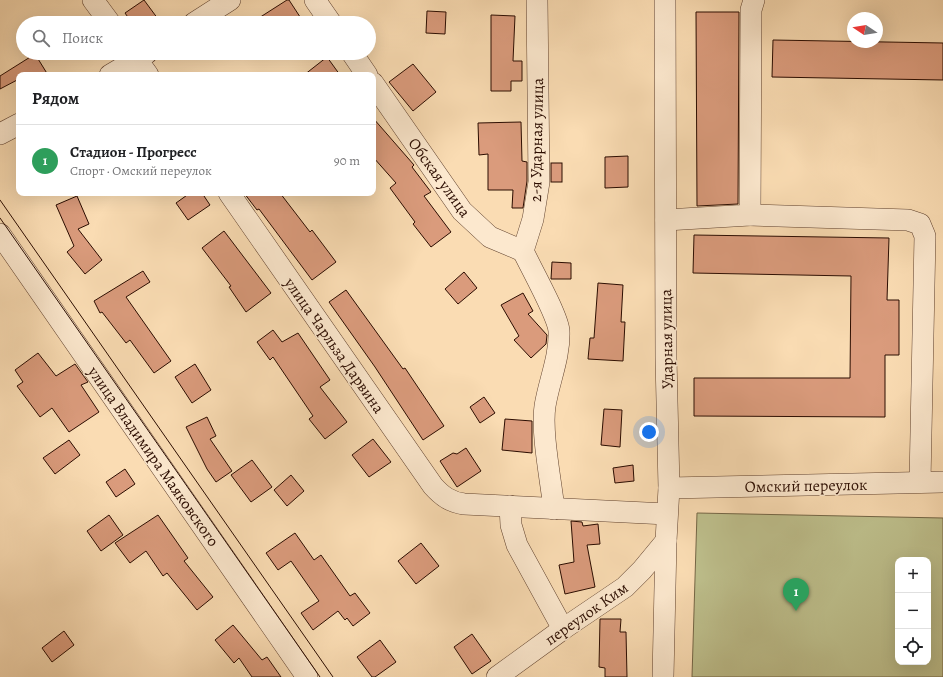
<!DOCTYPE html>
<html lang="ru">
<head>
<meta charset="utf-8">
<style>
	:root { --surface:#fff; --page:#f2f2f2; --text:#202124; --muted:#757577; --line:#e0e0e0; --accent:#0f766e }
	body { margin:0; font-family:Alegreya,serif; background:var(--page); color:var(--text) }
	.controls { position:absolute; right:12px; bottom:12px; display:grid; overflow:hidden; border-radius:8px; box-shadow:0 4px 16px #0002 }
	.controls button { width:36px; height:36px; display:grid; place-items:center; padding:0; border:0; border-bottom:1px solid var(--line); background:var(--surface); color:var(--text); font:20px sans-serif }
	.compass { position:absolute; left:847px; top:12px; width:36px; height:36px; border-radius:50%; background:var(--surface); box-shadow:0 4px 16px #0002; rotate:282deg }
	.you { position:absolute; left:649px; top:432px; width:14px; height:14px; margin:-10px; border:3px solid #fff; border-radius:50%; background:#1a73e8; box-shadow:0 0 0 6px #1a73e833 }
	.badge { display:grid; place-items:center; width:26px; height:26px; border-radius:50%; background:var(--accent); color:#fff; font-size:13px; font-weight:700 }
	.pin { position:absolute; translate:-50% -33px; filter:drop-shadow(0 1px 2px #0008) }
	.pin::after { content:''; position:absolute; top:21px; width:14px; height:12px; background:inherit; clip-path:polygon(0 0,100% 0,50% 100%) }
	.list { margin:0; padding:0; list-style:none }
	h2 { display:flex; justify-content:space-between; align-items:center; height:52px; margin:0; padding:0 16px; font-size:17px }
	h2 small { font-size:13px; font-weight:400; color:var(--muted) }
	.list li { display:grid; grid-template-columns:26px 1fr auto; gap:12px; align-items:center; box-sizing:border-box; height:72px; padding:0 16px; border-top:1px solid var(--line) }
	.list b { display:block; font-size:15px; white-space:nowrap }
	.list p { margin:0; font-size:13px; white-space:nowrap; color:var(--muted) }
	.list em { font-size:13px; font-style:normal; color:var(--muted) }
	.icon { flex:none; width:22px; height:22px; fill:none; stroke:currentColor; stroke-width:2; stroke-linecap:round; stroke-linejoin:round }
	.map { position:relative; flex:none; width:943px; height:677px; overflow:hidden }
	.search { position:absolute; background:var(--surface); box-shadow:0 4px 16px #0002; left:16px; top:16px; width:360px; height:44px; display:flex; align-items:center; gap:10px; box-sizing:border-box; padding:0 14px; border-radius:22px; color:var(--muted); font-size:15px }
	.panel { position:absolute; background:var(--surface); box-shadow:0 4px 16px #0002; left:16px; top:72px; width:360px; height:124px; border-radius:8px }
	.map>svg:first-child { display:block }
	.green { fill:#bec08d; stroke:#746646; fill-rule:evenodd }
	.building { fill:#da9b7c; stroke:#2b0c00 }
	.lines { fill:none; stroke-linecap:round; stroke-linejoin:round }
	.minor-casing { stroke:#5f402d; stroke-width:22 }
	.minor { stroke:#fce8ce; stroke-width:21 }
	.tram { stroke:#2b0c00; stroke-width:1 }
	.labels { text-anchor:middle; stroke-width:3; stroke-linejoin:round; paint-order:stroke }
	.street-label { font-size:16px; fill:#2b0c00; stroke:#fce8ce }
</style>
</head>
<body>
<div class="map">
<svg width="943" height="677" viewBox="0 0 943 677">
	<rect width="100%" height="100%" fill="#fadcb3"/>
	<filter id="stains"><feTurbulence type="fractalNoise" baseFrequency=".005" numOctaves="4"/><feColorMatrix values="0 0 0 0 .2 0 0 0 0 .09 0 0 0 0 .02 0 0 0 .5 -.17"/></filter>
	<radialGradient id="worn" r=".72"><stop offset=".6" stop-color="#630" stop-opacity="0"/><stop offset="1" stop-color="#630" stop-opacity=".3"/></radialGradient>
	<!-- green -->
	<path class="green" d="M697,513L943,518V677H692ZM898,560H928V662H898Z"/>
	<!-- building -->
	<g class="building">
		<path d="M144,0L161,23H132L125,13Z"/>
		<path d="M287,0H289L304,23H251Z"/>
		<path d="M427,11L446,12L445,34L426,33Z"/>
		<path d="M696,12H739L738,204L697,206Z"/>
		<path d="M491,15L515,16L513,61H522V81H511V91H491Z"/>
		<path d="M773,40L943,43V80L772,77Z"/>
		<path d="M35,54L48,75H19V79L0,89V76Z"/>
		<path d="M327,57L340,75H304Z"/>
		<path d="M413,64L436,92L413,111L389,82Z"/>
		<path d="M373,118L414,165L412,167L431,192L424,196L451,232L431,247L413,224L415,222L390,188L396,183L373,157Z"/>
		<path d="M521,122L522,161L527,162V181L523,208H512L513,190H488V154L479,155L478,123Z"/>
		<path d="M628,156V187L605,188V157Z"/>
		<rect x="551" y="163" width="11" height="19"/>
		<path d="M190,193H202L210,205L188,220L176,203Z"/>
		<path d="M244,193H280L310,232L312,230L336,262L312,280L259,209L257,210Z"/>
		<path d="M77,196L89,224L78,229L102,260L85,274L67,252L74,246L56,205Z"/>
		<path d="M224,231L271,293L246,312L229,287L231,286L202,248Z"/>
		<path d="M694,235L889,238L887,300H899V355H885V417L694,416V378H850L851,276L693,273Z"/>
		<path d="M552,262L571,263V279H551Z"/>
		<path d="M143,271L150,282L126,297L171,361L154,373L130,340L126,343L102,312L100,313L94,301Z"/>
		<path d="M464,272L477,288L458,304L445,289Z"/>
		<path d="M598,283L623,285L621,322H625L623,361L588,359L590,338H594Z"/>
		<path d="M346,290L403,369L405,368L444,426L423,440L375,367L329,302Z"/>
		<path d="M523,293L533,311L528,314L547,335L546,344L531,358L514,340L519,336L501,305Z"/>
		<path d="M273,330L282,342L298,333L330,380L320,387L347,422L325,439L309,419L313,416L273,357L270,360L257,342Z"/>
		<path d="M38,353L56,376L75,364L88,382L81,385L99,412L69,432L52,408L40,417L17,386L23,382L15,370Z"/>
		<path d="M195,364L211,390L192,403L175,377Z"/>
		<path d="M484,397L495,413L480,423L470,407Z"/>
		<path d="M604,409L622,410L620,447L601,445Z"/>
		<path d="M207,417L216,436L210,439L232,471L216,482L207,469L186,427Z"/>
		<path d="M505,419L532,421V453L502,450Z"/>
		<path d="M373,439L391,462L369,477L352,455Z"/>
		<path d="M69,440L80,455L55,474L43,458Z"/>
		<path d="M466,448L481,471L457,487L440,461L453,453L457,454Z"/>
		<path d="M252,460L272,487L251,502L231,475Z"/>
		<path d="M633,465L634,481L615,483L613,468Z"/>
		<path d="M125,469L135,484L116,497L106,482Z"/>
		<path d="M291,475L304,491L287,506L274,490Z"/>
		<path d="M109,515L123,535L101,551L87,531Z"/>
		<path d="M158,515L188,558L184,561L213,597L197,610L167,573L163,576L146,551L130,563L115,543Z"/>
		<path d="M571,521L582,522L583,526L598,524L600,544L587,545L595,587L565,594L559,565L574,562Z"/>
		<path d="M295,533L314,560L321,555L350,596L355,593L370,613L353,626L347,618L345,620L338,611L313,630L301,613L319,601L291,561L278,570L266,553Z"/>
		<path d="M421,543L439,566L416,584L398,561Z"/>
		<path d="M600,619H621L620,632H626L627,677H605V668L599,667Z"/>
		<path d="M233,625L262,660L267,657L281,677H252L239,658L234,663L215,640Z"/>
		<path d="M64,631L74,645L52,662L42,648Z"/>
		<path d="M472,634L491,661L472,674L454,647Z"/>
		<path d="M380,640L396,662L375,677H372L357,657Z"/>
	</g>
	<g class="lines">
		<defs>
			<g id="minor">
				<path d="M93,0L110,23"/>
				<path d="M315,0L331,23"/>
				<path d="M537,0L539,182L533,219L523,251C531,268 558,316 559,331C560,357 549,381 545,406C541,432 551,481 554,509"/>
				<path d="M194,23L230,0"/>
				<path d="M132,53L148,75"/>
				<path d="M352,53L367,75"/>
				<path d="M110,75L147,53"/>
				<path d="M373,83L462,211L490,237L523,251"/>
				<path d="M0,134L19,124"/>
				<path d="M229,193L433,486C442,496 450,502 464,504L667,514"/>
				<path d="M750,215L908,220L920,224L925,236L920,482"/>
				<path d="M666,220L750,215L751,10L754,0"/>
				<path d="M0,234L307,677"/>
				<path d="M669,488L943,482"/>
				<path d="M510,506L511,525L517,545L563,629"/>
				<path d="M497,677L563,629L625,587L642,570L666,541"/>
				<path d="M663,677L666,541L669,488L666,358L665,0"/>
			</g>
		</defs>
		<!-- minor casing -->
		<use href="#minor" class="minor-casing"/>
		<!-- minor -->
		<use href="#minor" class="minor"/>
		<!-- tram -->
		<g class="tram">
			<path d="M0,200L333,677"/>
			<path d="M0,218L320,677"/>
		</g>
	</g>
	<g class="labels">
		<!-- street labels -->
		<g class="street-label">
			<text transform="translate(536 140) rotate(-89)" y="6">2-я Ударная улица</text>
			<text transform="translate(440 177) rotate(54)" y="6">Обская улица</text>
			<text transform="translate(666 339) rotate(-91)" y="6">Ударная улица</text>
			<text transform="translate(335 345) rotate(55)" y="6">улица Чарльза Дарвина</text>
			<text transform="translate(154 456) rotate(55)" y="6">улица Владимира Маяковского</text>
			<text transform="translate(806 485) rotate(-1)" y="6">Омский переулок</text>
			<text transform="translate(586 613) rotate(-35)" y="6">переулок Ким</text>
		</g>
	</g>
	<rect width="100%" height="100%" filter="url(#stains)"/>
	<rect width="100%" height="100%" fill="url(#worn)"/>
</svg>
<div class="controls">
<button>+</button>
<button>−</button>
<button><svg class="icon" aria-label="locate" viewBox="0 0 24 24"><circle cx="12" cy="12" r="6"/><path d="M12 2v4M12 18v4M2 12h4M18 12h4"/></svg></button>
</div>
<svg class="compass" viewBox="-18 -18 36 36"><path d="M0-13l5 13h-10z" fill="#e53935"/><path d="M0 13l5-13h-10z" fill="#757577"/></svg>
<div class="you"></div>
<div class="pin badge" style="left:796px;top:611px;background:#2e9e5b">1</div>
<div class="search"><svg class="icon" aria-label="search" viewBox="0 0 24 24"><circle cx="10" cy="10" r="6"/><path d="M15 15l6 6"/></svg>Поиск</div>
<section class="panel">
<h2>Рядом<small></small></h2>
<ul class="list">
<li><span class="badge" style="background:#2e9e5b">1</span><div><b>Стадион - Прогресс</b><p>Спорт · Омский переулок</p></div><em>90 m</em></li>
</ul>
</section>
</div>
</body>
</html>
